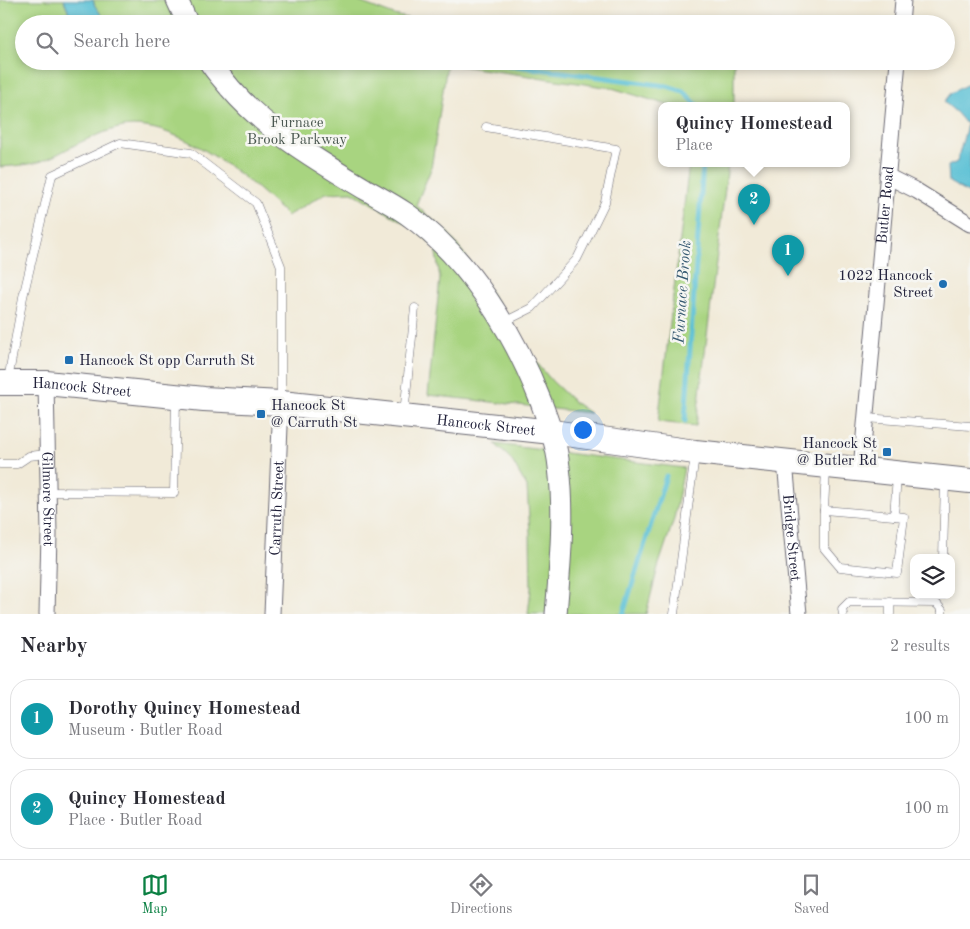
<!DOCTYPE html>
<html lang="en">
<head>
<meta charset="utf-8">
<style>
	:root { --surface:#fff; --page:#f7f7f7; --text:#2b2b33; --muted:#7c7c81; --line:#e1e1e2; --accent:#0b8043 }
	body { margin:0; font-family:"Old Standard TT",serif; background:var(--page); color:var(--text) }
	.controls { position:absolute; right:15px; bottom:15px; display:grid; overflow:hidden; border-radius:10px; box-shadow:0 2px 8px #0003 }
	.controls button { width:45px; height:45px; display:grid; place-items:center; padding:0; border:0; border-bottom:1px solid var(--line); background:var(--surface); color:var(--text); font:25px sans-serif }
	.you { position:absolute; left:582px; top:429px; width:18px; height:18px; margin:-12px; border:4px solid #fff; border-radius:50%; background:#1a73e8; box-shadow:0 0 0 8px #1a73e833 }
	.badge { display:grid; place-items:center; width:32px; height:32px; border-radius:50%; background:var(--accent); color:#fff; font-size:16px; font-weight:700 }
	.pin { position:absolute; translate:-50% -41px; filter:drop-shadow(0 1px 2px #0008) }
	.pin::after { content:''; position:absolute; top:26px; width:18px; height:15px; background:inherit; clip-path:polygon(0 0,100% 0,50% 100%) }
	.popup { position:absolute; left:658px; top:102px; width:192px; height:65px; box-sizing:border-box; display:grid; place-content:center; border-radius:10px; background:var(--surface); filter:drop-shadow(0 1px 4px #0005); font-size:16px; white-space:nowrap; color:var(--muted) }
	.popup b { font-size:19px; color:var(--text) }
	.popup::after { content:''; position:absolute; left:50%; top:100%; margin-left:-10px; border:10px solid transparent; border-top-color:var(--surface) }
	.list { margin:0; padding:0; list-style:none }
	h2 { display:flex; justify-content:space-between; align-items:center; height:65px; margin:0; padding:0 20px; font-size:21px }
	h2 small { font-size:16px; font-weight:400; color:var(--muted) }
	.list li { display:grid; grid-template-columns:32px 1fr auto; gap:15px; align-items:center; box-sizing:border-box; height:80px; margin:0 10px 10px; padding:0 10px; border:1px solid var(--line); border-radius:20px }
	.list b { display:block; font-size:19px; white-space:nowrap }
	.list p { margin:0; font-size:16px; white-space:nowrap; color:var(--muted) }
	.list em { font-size:16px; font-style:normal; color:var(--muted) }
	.icon { flex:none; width:28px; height:28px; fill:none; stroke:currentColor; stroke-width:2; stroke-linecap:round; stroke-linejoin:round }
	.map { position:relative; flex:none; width:970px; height:614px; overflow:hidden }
	.search { position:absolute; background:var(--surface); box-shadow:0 2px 8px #0003; left:15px; right:15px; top:15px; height:55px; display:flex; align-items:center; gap:12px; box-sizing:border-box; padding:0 18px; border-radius:28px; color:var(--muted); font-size:19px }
	.sheet { height:245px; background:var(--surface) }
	nav { display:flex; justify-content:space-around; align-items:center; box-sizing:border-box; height:70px; border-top:1px solid var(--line); background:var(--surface); font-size:14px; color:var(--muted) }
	nav a { display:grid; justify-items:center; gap:2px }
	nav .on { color:var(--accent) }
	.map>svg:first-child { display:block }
	.green { fill:#a8d480; stroke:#657b5e }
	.water { fill:#57bfd4; stroke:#3c7088 }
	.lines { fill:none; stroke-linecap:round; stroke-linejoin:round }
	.stream { stroke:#57bfd4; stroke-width:5 }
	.service-casing { stroke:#6a6872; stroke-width:9 }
	.minor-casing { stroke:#6a6872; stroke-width:17 }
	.secondary-casing { stroke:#6a6872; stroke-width:23 }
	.primary-casing { stroke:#6a6872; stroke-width:26 }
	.service { stroke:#fff; stroke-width:8 }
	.minor { stroke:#fff; stroke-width:15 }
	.secondary { stroke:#fff; stroke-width:21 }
	.primary { stroke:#fff; stroke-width:24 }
	.poi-dot { fill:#1f6fb2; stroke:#f6f6f2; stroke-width:2 }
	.labels { text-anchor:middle; stroke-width:5; stroke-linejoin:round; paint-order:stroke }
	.park-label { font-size:15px; fill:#4a5750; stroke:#f6f6f2 }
	.street-label { font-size:15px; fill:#22223b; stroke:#f6f6f2 }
	.poi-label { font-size:15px; fill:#22223b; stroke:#f6f6f2; text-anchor:end }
	.water-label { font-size:16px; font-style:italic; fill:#355971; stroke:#f6f6f2 }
</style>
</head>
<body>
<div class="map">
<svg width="970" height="614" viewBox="0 0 970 614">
	<rect width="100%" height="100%" fill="#f6f6f2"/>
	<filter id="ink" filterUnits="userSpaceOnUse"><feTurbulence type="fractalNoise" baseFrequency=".02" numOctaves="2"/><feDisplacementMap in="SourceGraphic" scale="10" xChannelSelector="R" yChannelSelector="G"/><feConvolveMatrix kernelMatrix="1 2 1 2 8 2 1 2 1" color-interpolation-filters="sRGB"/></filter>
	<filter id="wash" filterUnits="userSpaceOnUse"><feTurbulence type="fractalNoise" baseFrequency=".0096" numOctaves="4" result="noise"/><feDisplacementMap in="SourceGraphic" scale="20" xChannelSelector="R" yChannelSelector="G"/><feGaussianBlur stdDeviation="1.12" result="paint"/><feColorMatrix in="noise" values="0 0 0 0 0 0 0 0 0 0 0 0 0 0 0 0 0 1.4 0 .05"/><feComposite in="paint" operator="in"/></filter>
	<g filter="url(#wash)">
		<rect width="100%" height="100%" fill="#f1ead8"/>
		<!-- green -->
		<g class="green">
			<path d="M0,0H64L73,24H24V61H113L116,63L153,61H734V106H671L612,88L447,64L431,169L416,205L448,233L474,267L532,357L552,381L574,402L590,413L428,395L440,278L435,247L415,229L352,192L326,193L287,216C252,180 176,118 123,127C112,129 100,134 90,138C74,144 59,155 42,161C30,165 13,166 0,167Z"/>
			<path d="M93,0H354L394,15L433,24H108L95,6Z"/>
			<path d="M689,164H728L696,426L658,422Z"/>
			<path d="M495,444L684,468L674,519L658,567L646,614H528L531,589L530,533L527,487L511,459Z"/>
		</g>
		<!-- water -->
		<g class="water">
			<path d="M64,0H93L95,6L108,24H73Z"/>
			<path d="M966,85H970V194L949,182L948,166L957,162L967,125L957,113L944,102L951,93Z"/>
		</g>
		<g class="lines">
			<!-- stream -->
			<g class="stream">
				<path d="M480,61L667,86L683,91L698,106"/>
				<path d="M685,421L703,164"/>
				<path d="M623,614L666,476"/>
			</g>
		</g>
	</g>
	<g filter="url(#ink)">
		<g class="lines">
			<defs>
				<g id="service">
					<path d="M486,127L616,149L605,202L577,259L532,308L504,322"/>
					<path d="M8,380L23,297L52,175L120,143L191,153L256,203L281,266V401"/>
					<path d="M404,414L415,308"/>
					<path d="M866,418L970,426"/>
					<path d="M0,464H17L29,456L47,454"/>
					<path d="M826,469L824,510L894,516L897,477"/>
					<path d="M48,492L174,493L176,399"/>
					<path d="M824,510V548L840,567L897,573L904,517L894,516"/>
					<path d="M943,558L945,480"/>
					<path d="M890,602V614"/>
					<path d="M674,614L695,455"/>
					<path d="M843,614L842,609L849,602L936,603L942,610V614"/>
				</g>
				<g id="minor">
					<path d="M901,24L903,0"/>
					<path d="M887,176L917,191L970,224"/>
					<path id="s1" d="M46,383L49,534L47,614"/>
					<path id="s2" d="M785,462L799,614"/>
					<path id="s3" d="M861,469L898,61"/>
					<path id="s4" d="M272,614L281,403"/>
				</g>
				<g id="secondary">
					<path d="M177,0L188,24"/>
					<path d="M209,61C215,71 223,79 230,88C267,131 317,160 365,189C379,197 394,205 407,214C469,258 514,333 541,402C549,424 557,445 559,467C565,516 560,565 556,614"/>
				</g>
				<g id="primary">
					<path id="s5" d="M0,383H46L204,399L281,403L552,432L695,452L970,481"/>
				</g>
			</defs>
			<!-- service casing -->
			<use href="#service" class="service-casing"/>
			<!-- minor casing -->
			<use href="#minor" class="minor-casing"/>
			<!-- secondary casing -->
			<use href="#secondary" class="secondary-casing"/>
			<!-- primary casing -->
			<use href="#primary" class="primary-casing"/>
			<!-- service -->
			<use href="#service" class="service"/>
			<!-- minor -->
			<use href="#minor" class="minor"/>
			<!-- secondary -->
			<use href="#secondary" class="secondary"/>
			<!-- primary -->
			<use href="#primary" class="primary"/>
		</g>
	</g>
	<!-- markers -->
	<g class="poi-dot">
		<circle cx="943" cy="284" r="5"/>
		<rect x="64" y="355" width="10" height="10" rx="2.5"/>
		<rect x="256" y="409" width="10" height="10" rx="2.5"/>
		<rect x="882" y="447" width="10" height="10" rx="2.5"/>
	</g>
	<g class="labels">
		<!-- park labels -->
		<g class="park-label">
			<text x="297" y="127">Furnace<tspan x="297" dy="17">Brook Parkway</tspan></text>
		</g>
		<!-- street labels -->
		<g class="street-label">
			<text dy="5" stroke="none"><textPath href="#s3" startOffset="265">Butler Road</textPath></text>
			<text dy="5" stroke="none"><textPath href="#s5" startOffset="82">Hancock Street</textPath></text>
			<text dy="5" stroke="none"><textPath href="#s5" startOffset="488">Hancock Street</textPath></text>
			<text dy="5" stroke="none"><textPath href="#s1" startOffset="116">Gilmore Street</textPath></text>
			<text dy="5" stroke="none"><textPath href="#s4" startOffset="106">Carruth Street</textPath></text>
			<text dy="5" stroke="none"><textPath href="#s2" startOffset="76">Bridge Street</textPath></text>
		</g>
		<!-- poi labels -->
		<g class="poi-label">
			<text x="933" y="280">1022 Hancock<tspan x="933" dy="17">Street</tspan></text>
			<text x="79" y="365" text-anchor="start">Hancock St opp Carruth St</text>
			<text x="271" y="410" text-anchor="start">Hancock St<tspan x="271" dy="17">@ Carruth St</tspan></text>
			<text x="877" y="448">Hancock St<tspan x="877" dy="17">@ Butler Rd</tspan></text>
		</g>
		<!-- water labels -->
		<g class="water-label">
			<text transform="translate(681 292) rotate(-86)" y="6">Furnace Brook</text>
		</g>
	</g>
</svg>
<div class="controls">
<button><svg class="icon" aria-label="layers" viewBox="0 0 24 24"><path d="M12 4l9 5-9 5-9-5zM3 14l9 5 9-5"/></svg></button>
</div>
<div class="you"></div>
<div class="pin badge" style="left:788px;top:276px;background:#0f9aa8">1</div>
<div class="pin badge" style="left:754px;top:225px;background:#0f9aa8">2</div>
<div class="popup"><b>Quincy Homestead</b>Place</div>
<div class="search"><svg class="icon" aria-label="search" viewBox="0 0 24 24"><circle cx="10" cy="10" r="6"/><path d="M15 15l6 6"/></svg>Search here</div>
</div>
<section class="sheet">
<h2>Nearby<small>2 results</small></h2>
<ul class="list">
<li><span class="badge" style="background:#0f9aa8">1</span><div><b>Dorothy Quincy Homestead</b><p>Museum · Butler Road</p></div><em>100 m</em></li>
<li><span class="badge" style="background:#0f9aa8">2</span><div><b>Quincy Homestead</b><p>Place · Butler Road</p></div><em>100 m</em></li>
</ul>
</section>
<nav>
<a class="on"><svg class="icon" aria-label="map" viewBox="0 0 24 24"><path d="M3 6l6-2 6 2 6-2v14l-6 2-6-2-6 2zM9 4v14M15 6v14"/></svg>Map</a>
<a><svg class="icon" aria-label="directions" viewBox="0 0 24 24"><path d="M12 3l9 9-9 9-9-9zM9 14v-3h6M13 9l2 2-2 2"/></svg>Directions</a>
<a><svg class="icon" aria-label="saved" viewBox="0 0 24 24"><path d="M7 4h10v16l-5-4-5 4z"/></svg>Saved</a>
</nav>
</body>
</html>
